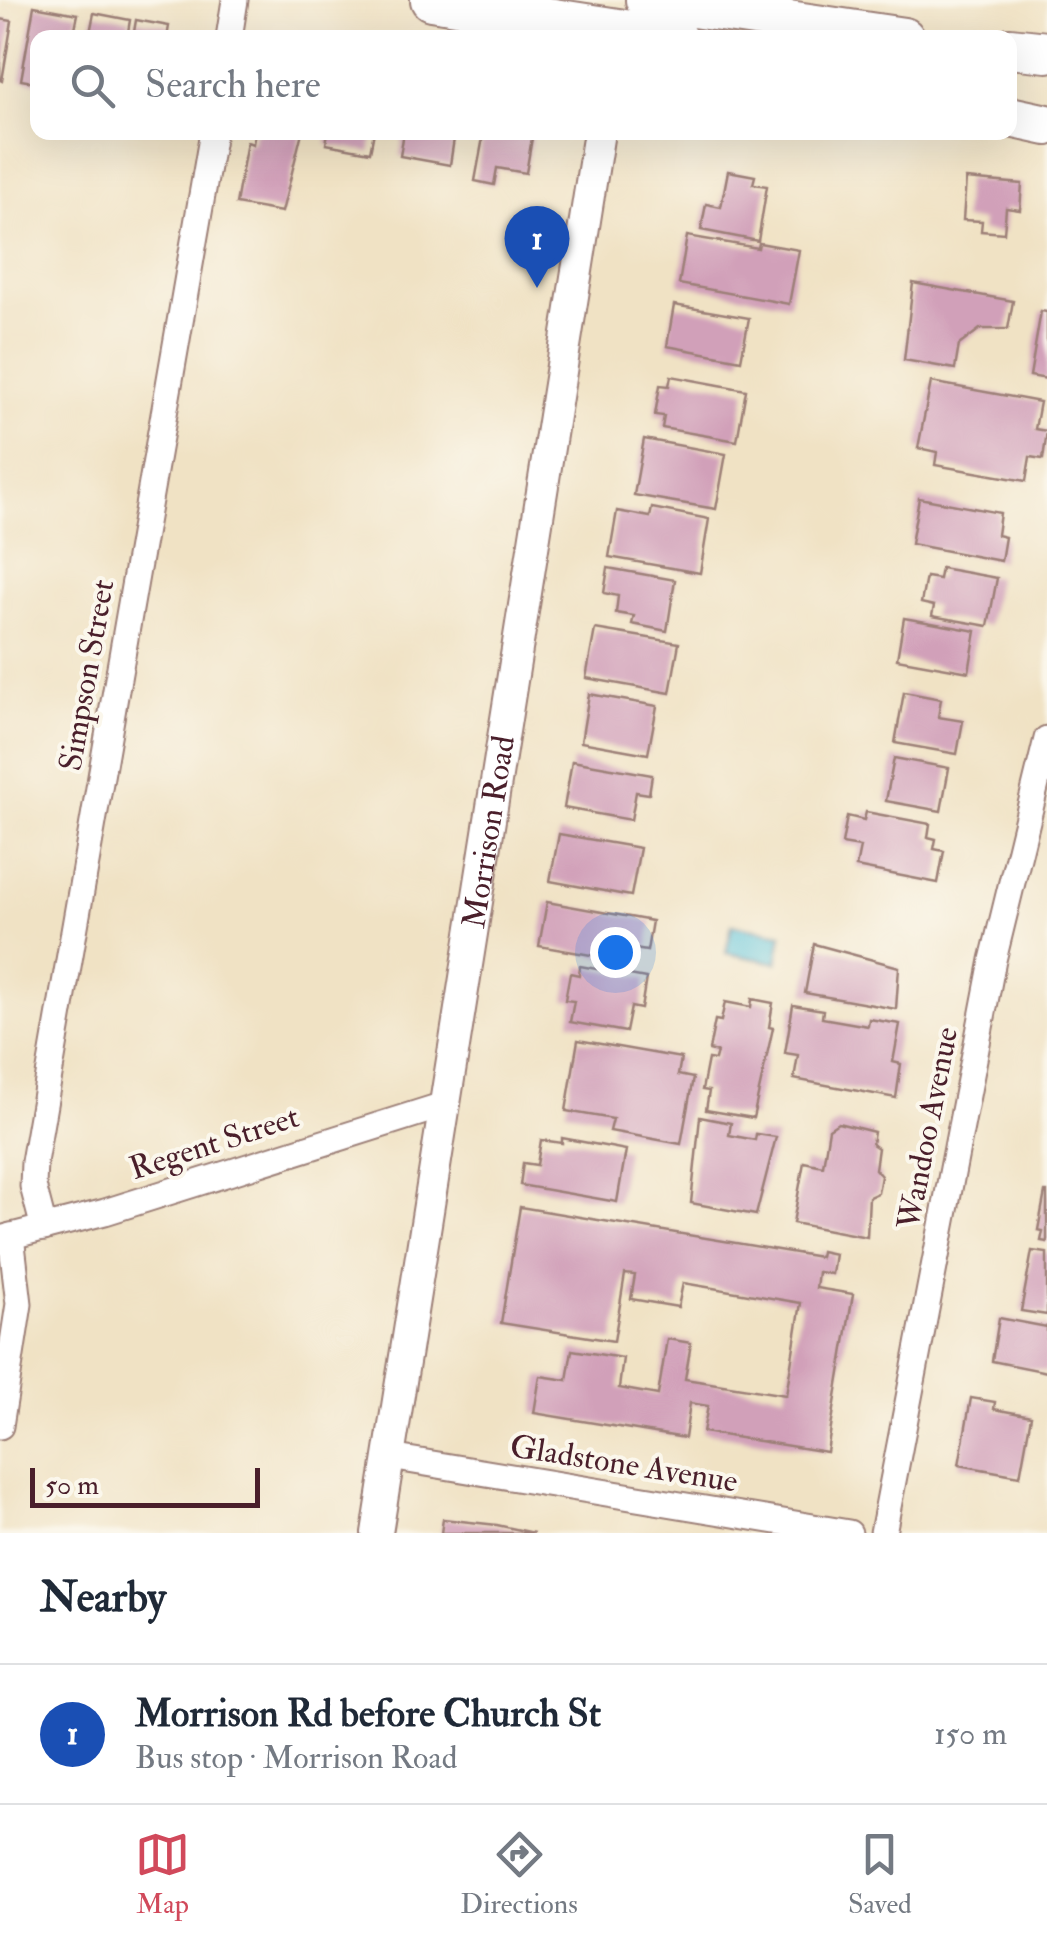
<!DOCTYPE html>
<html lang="en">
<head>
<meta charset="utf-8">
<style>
	:root { --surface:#fff; --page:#f2f2f3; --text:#1f2937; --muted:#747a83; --line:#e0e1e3; --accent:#d1495b }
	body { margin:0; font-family:"IM FELL Double Pica",serif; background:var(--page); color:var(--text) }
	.scale { position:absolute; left:30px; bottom:25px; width:230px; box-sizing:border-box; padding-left:10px; border:5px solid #4a1f2b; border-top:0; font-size:28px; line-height:35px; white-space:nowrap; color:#4a1f2b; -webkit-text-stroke:8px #fbf7ec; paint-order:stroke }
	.you { position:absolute; left:615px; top:952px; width:35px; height:35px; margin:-25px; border:8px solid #fff; border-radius:50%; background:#1a73e8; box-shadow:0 0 0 15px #1a73e833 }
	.badge { display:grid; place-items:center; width:65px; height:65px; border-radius:50%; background:var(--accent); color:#fff; font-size:32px; font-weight:700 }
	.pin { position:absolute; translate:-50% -82px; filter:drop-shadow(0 2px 5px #0008) }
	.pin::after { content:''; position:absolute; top:52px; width:35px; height:30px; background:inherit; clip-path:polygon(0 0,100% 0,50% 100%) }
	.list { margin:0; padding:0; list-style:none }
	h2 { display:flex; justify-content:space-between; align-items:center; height:130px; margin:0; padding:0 40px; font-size:42px }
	h2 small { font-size:32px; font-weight:400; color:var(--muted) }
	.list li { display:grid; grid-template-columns:65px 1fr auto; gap:30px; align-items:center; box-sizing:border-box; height:140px; padding:0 40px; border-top:2px solid var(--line) }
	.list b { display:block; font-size:38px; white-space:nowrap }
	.list p { margin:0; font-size:32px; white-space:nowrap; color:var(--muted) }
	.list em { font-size:32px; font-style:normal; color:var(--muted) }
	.icon { flex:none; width:55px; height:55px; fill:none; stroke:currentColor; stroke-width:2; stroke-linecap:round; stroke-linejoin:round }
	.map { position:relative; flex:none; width:1047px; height:1533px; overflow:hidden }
	.search { position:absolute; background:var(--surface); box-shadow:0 10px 40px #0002; left:30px; right:30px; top:30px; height:110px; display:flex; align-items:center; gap:25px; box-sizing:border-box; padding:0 35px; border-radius:20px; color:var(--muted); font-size:38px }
	.sheet { height:270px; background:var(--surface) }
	nav { display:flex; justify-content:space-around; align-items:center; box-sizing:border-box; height:140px; border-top:2px solid var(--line); background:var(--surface); font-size:28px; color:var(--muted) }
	nav a { display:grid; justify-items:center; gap:5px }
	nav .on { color:var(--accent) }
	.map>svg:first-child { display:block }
	.water { fill:#5bc2d8; stroke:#527082; stroke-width:2.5 }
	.building { fill:#d1a0b9 }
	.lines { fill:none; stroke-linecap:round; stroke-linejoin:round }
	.minor-casing { stroke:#9d8078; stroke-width:29 }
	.tertiary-casing { stroke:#9d8078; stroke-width:34 }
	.trunk-casing { stroke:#9d8078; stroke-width:44 }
	.minor { stroke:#fff; stroke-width:25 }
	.tertiary { stroke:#fff; stroke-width:30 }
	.trunk { stroke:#fff; stroke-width:40 }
	.labels { text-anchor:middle; stroke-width:8; stroke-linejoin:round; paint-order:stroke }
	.street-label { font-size:32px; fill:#4a1f2b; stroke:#fbf7ec }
</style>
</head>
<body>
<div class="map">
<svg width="1047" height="1533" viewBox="0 0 1047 1533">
	<rect width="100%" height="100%" fill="#fbf7ec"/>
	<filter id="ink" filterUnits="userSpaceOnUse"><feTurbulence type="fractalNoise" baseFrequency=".01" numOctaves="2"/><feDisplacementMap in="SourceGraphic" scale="20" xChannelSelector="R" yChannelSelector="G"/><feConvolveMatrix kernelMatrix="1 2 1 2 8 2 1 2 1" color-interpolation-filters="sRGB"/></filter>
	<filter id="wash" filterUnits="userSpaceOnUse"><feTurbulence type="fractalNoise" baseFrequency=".0048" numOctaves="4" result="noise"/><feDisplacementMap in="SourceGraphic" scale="40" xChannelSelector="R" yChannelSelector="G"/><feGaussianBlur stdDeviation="2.25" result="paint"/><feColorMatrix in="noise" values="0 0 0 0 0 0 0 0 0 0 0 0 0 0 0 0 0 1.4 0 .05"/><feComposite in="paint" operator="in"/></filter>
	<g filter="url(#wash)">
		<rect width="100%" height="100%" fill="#f0e2c4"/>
		<!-- water -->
		<path class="water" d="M732,925L782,934L777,963L726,953Z"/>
		<g id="blocks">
			<!-- building -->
			<g class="building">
				<path d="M34,6L78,14L73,38H38V83L21,80Z"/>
				<path d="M94,13L130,20L127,38H89Z"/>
				<path d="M0,19L12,21L2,81L0,80Z"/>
				<path d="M136,20L169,26L167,38H133Z"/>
				<path d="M255,132H302L282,212L236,204L247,142L253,144Z"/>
				<path d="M328,132H374L370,152L326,144Z"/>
				<path d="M404,132H455L450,165L400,156Z"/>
				<path d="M484,132H533L526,173L497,168L494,185L475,181Z"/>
				<path d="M728,171L755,176L753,184L767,186L758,241L701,230L706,204L721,207Z"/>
				<path d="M966,179L1022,184L1020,210L1006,208L1004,233L981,231L982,221L963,220Z"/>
				<path d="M687,236L758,248L759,243L799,250L789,304L679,284Z"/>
				<path d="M913,283L1013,301L1008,329H980L959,345L955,369L904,360Z"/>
				<path d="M674,305L749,318L741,360L667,346Z"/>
				<path d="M1041,311L1047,312V379L1030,376Z"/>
				<path d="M671,376L746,390L737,441L662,428L664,416L655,415L660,385L669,386Z"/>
				<path d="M931,382L1040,402L1035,429L1047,431L1043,459L1030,457L1026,481L935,465L937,452L918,448Z"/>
				<path d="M644,439L726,454L716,509L634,495Z"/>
				<path d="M919,498L1000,513L997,535L1005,537L1001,561L911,544Z"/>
				<path d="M652,508L709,519L700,573L609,557L617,511L650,517Z"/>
				<path d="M608,568L675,580L667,631L632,624L634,616L616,613L618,596L604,593Z"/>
				<path d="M941,568L997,578L988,626L932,616L934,606L921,603L926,577L939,579Z"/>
				<path d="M904,618L976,631L969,672L897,659Z"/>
				<path d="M595,629L679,643L670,693L586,678Z"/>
				<path d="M904,692L941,699L938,717L963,721L957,754L895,743Z"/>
				<path d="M589,694L657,706L648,754L581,742Z"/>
				<path d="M894,758L949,768L941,811L886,801Z"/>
				<path d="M572,761L652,775L649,794L636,792L631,820L564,808Z"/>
				<path d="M866,812L930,824L928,837L936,839L934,849L944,851L938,883L856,867L860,847L842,844L847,816L864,820Z"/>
				<path d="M559,834L640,848L631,896L550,881Z"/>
				<path d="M547,902L652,921L647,951L622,947L620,960L539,946Z"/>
				<path d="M814,944L899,967L896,1009L805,993Z"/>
				<path d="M580,966L646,978L641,1009L631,1007L626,1032L570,1022L574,1001L565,1000L570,973L579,975Z"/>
				<path d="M752,999L773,1003L769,1027L773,1028L753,1118L706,1110L709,1091L702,1090L708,1059L715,1060L717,1052L709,1050L715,1020L721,1021L725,1002L751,1007Z"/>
				<path d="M793,1005L823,1010L822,1018L868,1026L869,1019L900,1024L893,1062L901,1064L896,1098L794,1079L798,1055L785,1053Z"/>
				<path d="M578,1040L681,1058L678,1075L693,1078L681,1144L610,1131L613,1119L566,1111Z"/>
				<path d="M700,1117L731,1123L729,1135L755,1140L756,1134L776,1137L756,1215L691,1203Z"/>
				<path d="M838,1123L874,1132L872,1144L878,1148L875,1169L881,1176L878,1193L869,1197L867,1237L793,1223L804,1162L823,1166L829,1129Z"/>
				<path d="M562,1138L626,1150L617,1202L520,1185L523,1163L537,1165L541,1140L562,1143Z"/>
				<path d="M1045,1192H1047V1242L1041,1241L1043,1231L1038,1230Z"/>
				<path d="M520,1207L820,1257L821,1251L835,1254L832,1274L818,1272L816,1288L853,1294L827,1452L703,1432L708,1406L690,1403L685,1438L534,1413L540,1376L567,1380L572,1350L623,1358L619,1388L658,1395L667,1339L691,1343L685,1379L786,1395L801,1303L683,1283L678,1307L631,1299L635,1275L625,1274L614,1341L501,1323Z"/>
				<path d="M1032,1251L1047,1253V1315L1021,1311Z"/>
				<path d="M999,1318L1047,1327V1372L992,1361Z"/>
				<path d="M971,1398L995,1402L994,1409L1031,1416L1020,1476L959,1465Z"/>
				<path d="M443,1519L497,1525L534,1533H441Z"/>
			</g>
		</g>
	</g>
	<g filter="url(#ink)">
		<use href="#blocks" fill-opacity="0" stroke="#9d8078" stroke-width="2.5"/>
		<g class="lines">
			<defs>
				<g id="minor">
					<path d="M229,38L235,0"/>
					<path d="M44,1228L33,1186L34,1162L213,132"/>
					<path d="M0,1239L105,1212L447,1104"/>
					<path d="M0,1426L19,1304L11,1236"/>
					<path d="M390,1457L849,1533"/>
					<path d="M883,1533L993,960L1047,739"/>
				</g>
				<g id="tertiary">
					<path id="s1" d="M377,1533L599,132"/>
				</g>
				<g id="trunk">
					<path d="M431,0L676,38"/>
					<path d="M646,0L904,38"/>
					<path d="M1010,48L1047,52"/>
					<path d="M1010,117L1047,125"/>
				</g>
			</defs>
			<!-- minor casing -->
			<use href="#minor" class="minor-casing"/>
			<!-- tertiary casing -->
			<use href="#tertiary" class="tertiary-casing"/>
			<!-- trunk casing -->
			<use href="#trunk" class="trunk-casing"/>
			<!-- minor -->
			<use href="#minor" class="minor"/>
			<!-- tertiary -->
			<use href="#tertiary" class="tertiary"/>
			<!-- trunk -->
			<use href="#trunk" class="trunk"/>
		</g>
	</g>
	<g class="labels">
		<!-- street labels -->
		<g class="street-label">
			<text transform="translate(86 675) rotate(-80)" y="11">Simpson Street</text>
			<text dy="11" stroke="none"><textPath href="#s1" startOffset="710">Morrison Road</textPath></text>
			<text transform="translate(927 1128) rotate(-79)" y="11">Wandoo Avenue</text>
			<text transform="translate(214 1142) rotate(-18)" y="11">Regent Street</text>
			<text transform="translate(624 1463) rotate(9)" y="11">Gladstone Avenue</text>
		</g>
	</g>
</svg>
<div class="scale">50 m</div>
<div class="you"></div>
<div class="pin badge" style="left:537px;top:288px;background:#1a4fb4">1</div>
<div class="search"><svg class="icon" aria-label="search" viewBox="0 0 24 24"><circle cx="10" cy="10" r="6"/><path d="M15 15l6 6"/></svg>Search here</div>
</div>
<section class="sheet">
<h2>Nearby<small></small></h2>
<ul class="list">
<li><span class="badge" style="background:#1a4fb4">1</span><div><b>Morrison Rd before Church St</b><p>Bus stop · Morrison Road</p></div><em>150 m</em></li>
</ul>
</section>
<nav>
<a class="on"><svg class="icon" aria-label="map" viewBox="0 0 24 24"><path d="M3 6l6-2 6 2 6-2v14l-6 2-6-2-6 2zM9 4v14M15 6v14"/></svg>Map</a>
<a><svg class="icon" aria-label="directions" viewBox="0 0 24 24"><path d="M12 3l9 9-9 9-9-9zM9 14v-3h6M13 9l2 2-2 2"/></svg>Directions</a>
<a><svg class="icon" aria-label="saved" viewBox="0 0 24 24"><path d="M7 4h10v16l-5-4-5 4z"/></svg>Saved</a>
</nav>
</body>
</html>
